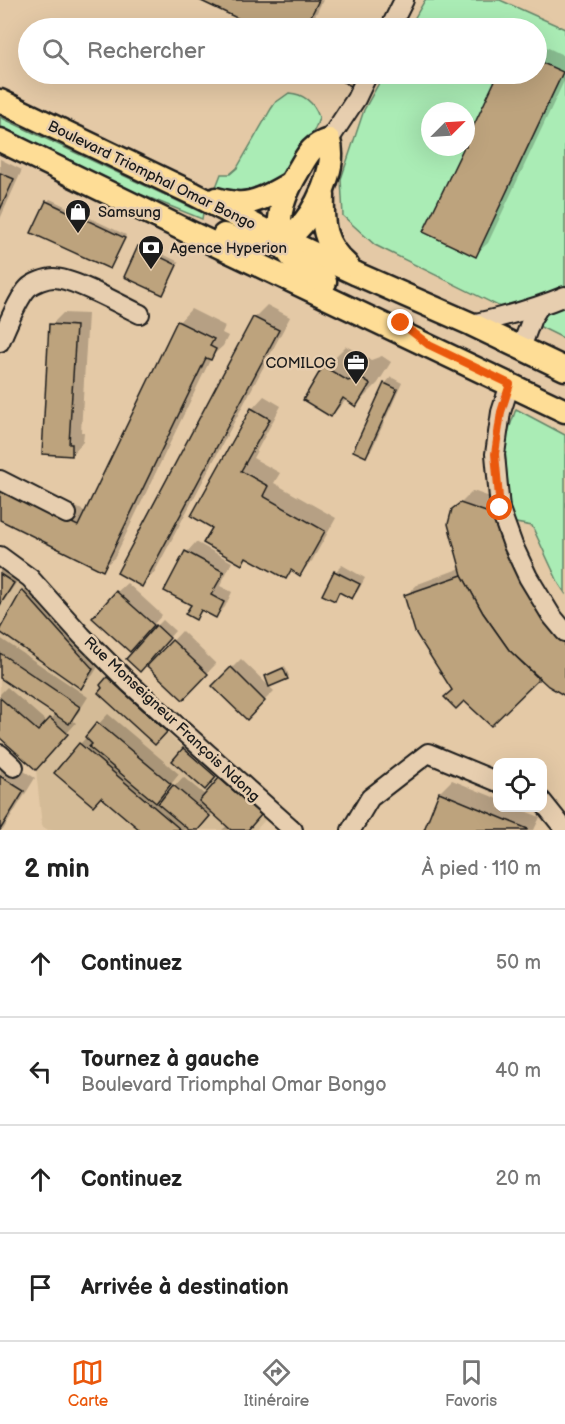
<!DOCTYPE html>
<html lang="fr">
<head>
<meta charset="utf-8">
<style>
	:root { --surface:#fff; --page:#f6f6f6; --text:#222; --muted:#767676; --line:#e0e0e0; --accent:#ea580c }
	body { margin:0; font-family:"Balsamiq Sans",sans-serif; background:var(--page); color:var(--text) }
	.controls { position:absolute; right:18px; bottom:18px; display:grid; overflow:hidden; border-radius:12px; box-shadow:0 6px 24px #0002 }
	.controls button { width:54px; height:54px; display:grid; place-items:center; padding:0; border:0; border-bottom:2px solid var(--line); background:var(--surface); color:var(--text); font:30px sans-serif }
	.compass { position:absolute; left:421px; top:102px; width:54px; height:54px; border-radius:50%; background:var(--surface); box-shadow:0 6px 24px #0002; rotate:66deg }
	.stop { position:absolute; width:18px; height:18px; margin:-14px; border:4px solid #ea580c; border-radius:50%; background:#fff }
	.stop.end { background:#ea580c; border-color:#fff; box-shadow:0 2px 6px #0008 }
	.list { margin:0; padding:0; list-style:none }
	h2 { display:flex; justify-content:space-between; align-items:center; height:78px; margin:0; padding:0 24px; font-size:26px }
	h2 small { font-size:20px; font-weight:400; color:var(--muted) }
	.list li { display:grid; grid-template-columns:39px 1fr auto; gap:18px; align-items:center; box-sizing:border-box; height:108px; padding:0 24px; border-top:2px solid var(--line) }
	.list b { display:block; font-size:22px; white-space:nowrap }
	.list p { margin:0; font-size:20px; white-space:nowrap; color:var(--muted) }
	.list em { font-size:20px; font-style:normal; color:var(--muted) }
	.icon { flex:none; width:33px; height:33px; fill:none; stroke:currentColor; stroke-width:2; stroke-linecap:round; stroke-linejoin:round }
	.map { position:relative; flex:none; width:565px; height:830px; overflow:hidden }
	.search { position:absolute; background:var(--surface); box-shadow:0 6px 24px #0002; left:18px; right:18px; top:18px; height:66px; display:flex; align-items:center; gap:15px; box-sizing:border-box; padding:0 21px; border-radius:33px; color:var(--muted); font-size:22px }
	.sheet { height:510px; background:var(--surface) }
	nav { display:flex; justify-content:space-around; align-items:center; box-sizing:border-box; height:84px; border-top:2px solid var(--line); background:var(--surface); font-size:16px; color:var(--muted) }
	nav a { display:grid; justify-items:center; gap:3px }
	nav .on { color:var(--accent) }
	.map>svg:first-child { display:block }
	.built { fill:#d4bb97 }
	.green { fill:#aaecb5; stroke:#638468; stroke-width:1.5; fill-rule:evenodd }
	.shadow { fill:#0003 }
	.building { fill:#bda37d; stroke:#1c1c1c; stroke-width:1.5 }
	.lines { fill:none; stroke-linecap:round; stroke-linejoin:round }
	.minor-casing { stroke:#1c1c1c; stroke-width:22 }
	.major-casing { stroke:#1c1c1c; stroke-width:27 }
	.minor { stroke:#e7ceaf; stroke-width:18 }
	.major { stroke:#fedd96; stroke-width:22 }
	.route { stroke:#ea580c; stroke-width:8 }
	.labels { text-anchor:middle; stroke-width:5; stroke-linejoin:round; paint-order:stroke }
	.street-label { font-size:15px; fill:#1c1c1c; stroke:#e7ceaf }
	.poi-label { font-size:15px; fill:#1c1c1c; stroke:#e7ceaf; text-anchor:start }
</style>
</head>
<body>
<div class="map">
<svg width="565" height="830" viewBox="0 0 565 830">
	<rect width="100%" height="100%" fill="#e4c9a6"/>
	<filter id="ink" filterUnits="userSpaceOnUse"><feTurbulence type="fractalNoise" baseFrequency=".0167" numOctaves="2"/><feDisplacementMap in="SourceGraphic" scale="12" xChannelSelector="R" yChannelSelector="G"/><feConvolveMatrix kernelMatrix="1 2 1 2 8 2 1 2 1" color-interpolation-filters="sRGB"/></filter>
	<g filter="url(#ink)">
		<!-- built -->
		<path class="built" d="M0,571L25,587L42,609L90,662L183,748L261,815L265,820L256,830H48L42,826L36,770L0,738Z"/>
		<!-- green -->
		<g class="green">
			<path d="M425,0H500L565,29V339L375,245L343,216L341,179L364,110L384,74H536V28H409ZM430,111H466V147H430Z"/>
			<path d="M289,93C304,94 314,103 319,117C317,128 309,139 302,149C295,158 290,168 282,175C265,190 237,196 216,187L221,174H230L237,168L271,109L275,103Z"/>
			<path d="M0,117L203,213L202,219L145,196L130,191L0,129Z"/>
			<path d="M516,409L565,435V593L559,584L532,526L516,523L511,518L504,443Z"/>
		</g>
		<!-- shadow -->
		<g class="shadow">
			<path d="M202,0H323L309,28H262Z"/>
			<path d="M460,25L468,28H457Z"/>
			<path d="M536,42L565,56V79L488,243L475,255L465,147L500,74H536Z"/>
			<path d="M346,74H352L360,77L357,83L343,80Z"/>
			<path d="M0,159L22,170L0,219Z"/>
			<path d="M50,199L126,235L112,265L110,268L47,202Z"/>
			<path d="M142,244L179,262L165,291L163,294L126,276L140,247Z"/>
			<path d="M267,305L290,317L154,573L141,585L119,573L255,317Z"/>
			<path d="M191,309L225,326L222,333L228,336L223,346L212,356L115,557L102,569L0,519V470L86,512L179,322Z"/>
			<path d="M63,313L88,314L81,432H84L83,442L71,455L43,453L51,325Z"/>
			<path d="M346,346L371,360L382,356L391,362L378,383L356,405L347,399L331,416L325,367Z"/>
			<path d="M391,377L402,383L372,449L366,455L385,384Z"/>
			<path d="M264,396L281,406L253,458L280,473L274,483L336,518L312,561L300,574L293,570L286,577L248,556L242,563L214,527L252,409Z"/>
			<path d="M473,491L507,503L514,526L541,586L552,602L565,618V694L539,677L491,724L453,690L405,596L418,584L461,568L454,510Z"/>
			<path d="M196,542L232,562L220,586L232,592L225,607L216,616L204,610L195,618L193,604L166,590L187,552Z"/>
			<path d="M0,558L22,574L0,607Z"/>
			<path d="M342,565L365,578L358,591L352,597L341,592L334,600L324,594L336,571Z"/>
			<path d="M35,579L104,656L93,675L81,687L1,631L23,591Z"/>
			<path d="M127,583L162,615L139,641L117,592Z"/>
			<path d="M163,620L175,631L146,664L157,626Z"/>
			<path d="M182,631L216,664L183,698L149,666Z"/>
			<path d="M0,638L88,697L78,713L71,719L76,723L45,758L0,736V694L7,687L48,723L56,714L0,676Z"/>
			<path d="M241,659L274,691L247,718L214,686Z"/>
			<path d="M285,666L289,676L287,678L266,676L269,673Z"/>
			<path d="M117,669L175,722L164,734L108,678Z"/>
			<path d="M108,714L179,774L164,793L167,795L183,777L205,795L229,769L269,805L247,830H222L228,825L213,812L197,830H142L80,744Z"/>
			<path d="M190,743L221,770L211,782L174,761Z"/>
			<path d="M0,756L35,778L3,830H0Z"/>
			<path d="M452,780L498,799V808H517L540,817L534,830H426L440,792Z"/>
		</g>
		<!-- building -->
		<g class="building">
			<path d="M199,0H319L305,28H258Z"/>
			<path d="M536,60L563,72L476,257L423,232L464,147H466V142L498,74H536Z"/>
			<path d="M324,74H343L339,81Z"/>
			<path d="M344,74L358,80L355,88L341,81Z"/>
			<path d="M453,74H474L470,82Z"/>
			<path d="M0,173L14,179L0,210Z"/>
			<path d="M46,201L125,238L110,269L31,233Z"/>
			<path d="M138,246L177,265L163,295L124,277Z"/>
			<path d="M253,317L279,330L142,587L117,573Z"/>
			<path d="M177,321L214,339L210,346L216,349L211,360L206,358L103,571L0,520V488L78,526Z"/>
			<path d="M49,324L76,326L69,444H72V456L42,454Z"/>
			<path d="M323,366L348,381L359,377L370,384L356,407L343,398L331,417L303,400Z"/>
			<path d="M384,383L397,389L366,457L353,451Z"/>
			<path d="M251,408L270,419L241,471L268,486L263,496L325,531L300,576L291,570L286,579L246,557L242,565L203,543L212,528L191,516Z"/>
			<path d="M460,503L495,515L529,598L540,615L565,643V696L548,686L509,650L483,613L462,575L448,524L452,509Z"/>
			<path d="M185,551L224,572L211,595L224,602L216,618L201,610L196,620L185,614L191,605L164,591Z"/>
			<path d="M334,571L360,584L352,599L339,592L335,601L322,595Z"/>
			<path d="M0,574L14,583L0,605Z"/>
			<path d="M462,575L483,613L509,650L539,679L491,726L464,701L456,709L444,697L452,690L415,632L404,595Z"/>
			<path d="M22,590L93,669L81,689L0,632V629Z"/>
			<path d="M116,591L154,625L130,652L92,618Z"/>
			<path d="M156,625L170,638L140,672L126,659Z"/>
			<path d="M172,640L208,674L183,700L147,666Z"/>
			<path d="M0,653L80,707L69,724L0,678Z"/>
			<path d="M231,667L265,701L247,720L212,686Z"/>
			<path d="M283,668L288,679L269,687L265,676Z"/>
			<path d="M107,677L167,732L155,745L98,693L102,688L100,685Z"/>
			<path d="M0,698L38,731L50,718L68,734L36,770L0,738Z"/>
			<path d="M97,722L171,784L156,803L89,747L92,744L85,737Z"/>
			<path d="M79,743L181,830H140L101,797L93,806L54,773Z"/>
			<path d="M183,748L216,777L205,790L172,761Z"/>
			<path d="M0,776L24,791L0,830Z"/>
			<path d="M219,778L261,815L248,830H231L199,801Z"/>
			<path d="M173,785L210,816L198,830H189L158,804Z"/>
			<path d="M439,792L528,829V830H424Z"/>
		</g>
		<g class="lines">
			<defs>
				<g id="minor">
					<path d="M390,28L404,0"/>
					<path d="M329,140L356,99L368,74"/>
					<path d="M471,324C504,317 534,309 565,296"/>
					<path d="M0,342C6,328 18,298 28,288C33,283 46,278 54,278C73,278 121,305 140,314"/>
					<path d="M521,348L532,318L539,307"/>
					<path d="M510,384L501,412L495,454L500,509L513,545L528,577L551,615L565,632"/>
					<path d="M0,480L67,514"/>
					<path d="M0,556L30,578L82,636L128,682L293,830"/>
					<path d="M0,754L14,767"/>
					<path d="M542,801L565,830"/>
					<path d="M351,830L370,798L428,753L498,782"/>
				</g>
				<g id="major">
					<path d="M0,101L194,194L268,232L357,274L471,324L565,369"/>
					<path d="M0,140L191,233L565,411"/>
					<path d="M323,195C322,224 323,244 347,265"/>
					<path d="M216,199C223,201 229,202 236,203C255,205 275,192 291,183"/>
					<path d="M224,235C233,238 242,242 251,244C289,250 310,220 323,189C329,173 334,157 329,140C311,145 307,156 298,171C269,219 272,256 325,282"/>
				</g>
			</defs>
			<!-- minor casing -->
			<use href="#minor" class="minor-casing"/>
			<!-- major casing -->
			<use href="#major" class="major-casing"/>
			<!-- minor -->
			<use href="#minor" class="minor"/>
			<!-- major -->
			<use href="#major" class="major"/>
		</g>
	</g>
	<g class="lines" filter="url(#ink)">
		<!-- route -->
		<path class="route" d="M401,323L429,345L510,384L501,412L495,454L500,508"/>
	</g>
	<!-- icons -->
	<defs>
		<symbol id="shop-pin" viewBox="-11 -11 22 30"><path d="M0 17L-7.5 6A9.5 9.5 0 1 1 7.5 6Z" fill="#1c1c1c" stroke="#e7ceaf"/><path d="M-5-2.5h2.3a2.7 3.5 0 0 1 5.4 0H5L5.5 6h-11ZM-1.5-2.5h3a1.5 2.3 0 0 0-3 0Z" fill="#fff"/></symbol>
		<symbol id="bank-pin" viewBox="-11 -11 22 30"><path d="M0 17L-7.5 6A9.5 9.5 0 1 1 7.5 6Z" fill="#1c1c1c" stroke="#e7ceaf"/><path d="M-6-4H6V4H-6ZM0-2.3a2.3 2.3 0 1 0 0 4.6a2.3 2.3 0 1 0 0-4.6Z" fill="#fff"/></symbol>
		<symbol id="office-pin" viewBox="-11 -11 22 30"><path d="M0 17L-7.5 6A9.5 9.5 0 1 1 7.5 6Z" fill="#1c1c1c" stroke="#e7ceaf"/><path d="M-6-3h4V-5.5h4V-3h4V5H-6ZM-1-4.5V-3h2v-1.5ZM-6 0V1H6V0Z" fill="#fff"/></symbol>
	</defs>
	<g fill-rule="evenodd">
		<use href="#shop-pin" x="63" y="197" width="30" height="40"/>
		<use href="#bank-pin" x="136" y="233" width="30" height="40"/>
		<use href="#office-pin" x="341" y="348" width="30" height="40"/>
	</g>
	<g class="labels">
		<!-- street labels -->
		<g class="street-label">
			<text transform="translate(152 175) rotate(26)" y="5">Boulevard Triomphal Omar Bongo</text>
			<text transform="translate(172 719) rotate(43)" y="5">Rue Monseigneur François Ndong</text>
		</g>
		<!-- poi labels -->
		<g class="poi-label">
			<text x="98" y="217">Samsung</text>
			<text x="170" y="253">Agence Hyperion</text>
			<text x="336" y="368" text-anchor="end">COMILOG</text>
		</g>
	</g>
</svg>
<div class="controls">
<button><svg class="icon" aria-label="locate" viewBox="0 0 24 24"><circle cx="12" cy="12" r="6"/><path d="M12 2v4M12 18v4M2 12h4M18 12h4"/></svg></button>
</div>
<svg class="compass" viewBox="-18 -18 36 36"><path d="M0-13l5 13h-10z" fill="#e53935"/><path d="M0 13l5-13h-10z" fill="#767676"/></svg>
<div class="stop" style="left:500px;top:508px"></div>
<div class="stop end" style="left:401px;top:323px"></div>
<div class="search"><svg class="icon" aria-label="search" viewBox="0 0 24 24"><circle cx="10" cy="10" r="6"/><path d="M15 15l6 6"/></svg>Rechercher</div>
</div>
<section class="sheet">
<h2>2 min<small>À pied · 110 m</small></h2>
<ul class="list">
<li><svg class="icon" aria-label="ahead" viewBox="0 0 24 24"><path d="M12 20V5M6 11l6-6 6 6"/></svg><div><b>Continuez</b></div><em>50 m</em></li>
<li><svg class="icon" aria-label="left" viewBox="0 0 24 24"><path d="M17 20v-9H6M10 6l-5 5 5 5"/></svg><div><b>Tournez à gauche</b><p>Boulevard Triomphal Omar Bongo</p></div><em>40 m</em></li>
<li><svg class="icon" aria-label="ahead" viewBox="0 0 24 24"><path d="M12 20V5M6 11l6-6 6 6"/></svg><div><b>Continuez</b></div><em>20 m</em></li>
<li><svg class="icon" aria-label="arrive" viewBox="0 0 24 24"><path d="M6 21V4h12l-3 4 3 4H6"/></svg><div><b>Arrivée à destination</b></div></li>
</ul>
</section>
<nav>
<a class="on"><svg class="icon" aria-label="map" viewBox="0 0 24 24"><path d="M3 6l6-2 6 2 6-2v14l-6 2-6-2-6 2zM9 4v14M15 6v14"/></svg>Carte</a>
<a><svg class="icon" aria-label="directions" viewBox="0 0 24 24"><path d="M12 3l9 9-9 9-9-9zM9 14v-3h6M13 9l2 2-2 2"/></svg>Itinéraire</a>
<a><svg class="icon" aria-label="saved" viewBox="0 0 24 24"><path d="M7 4h10v16l-5-4-5 4z"/></svg>Favoris</a>
</nav>
</body>
</html>
